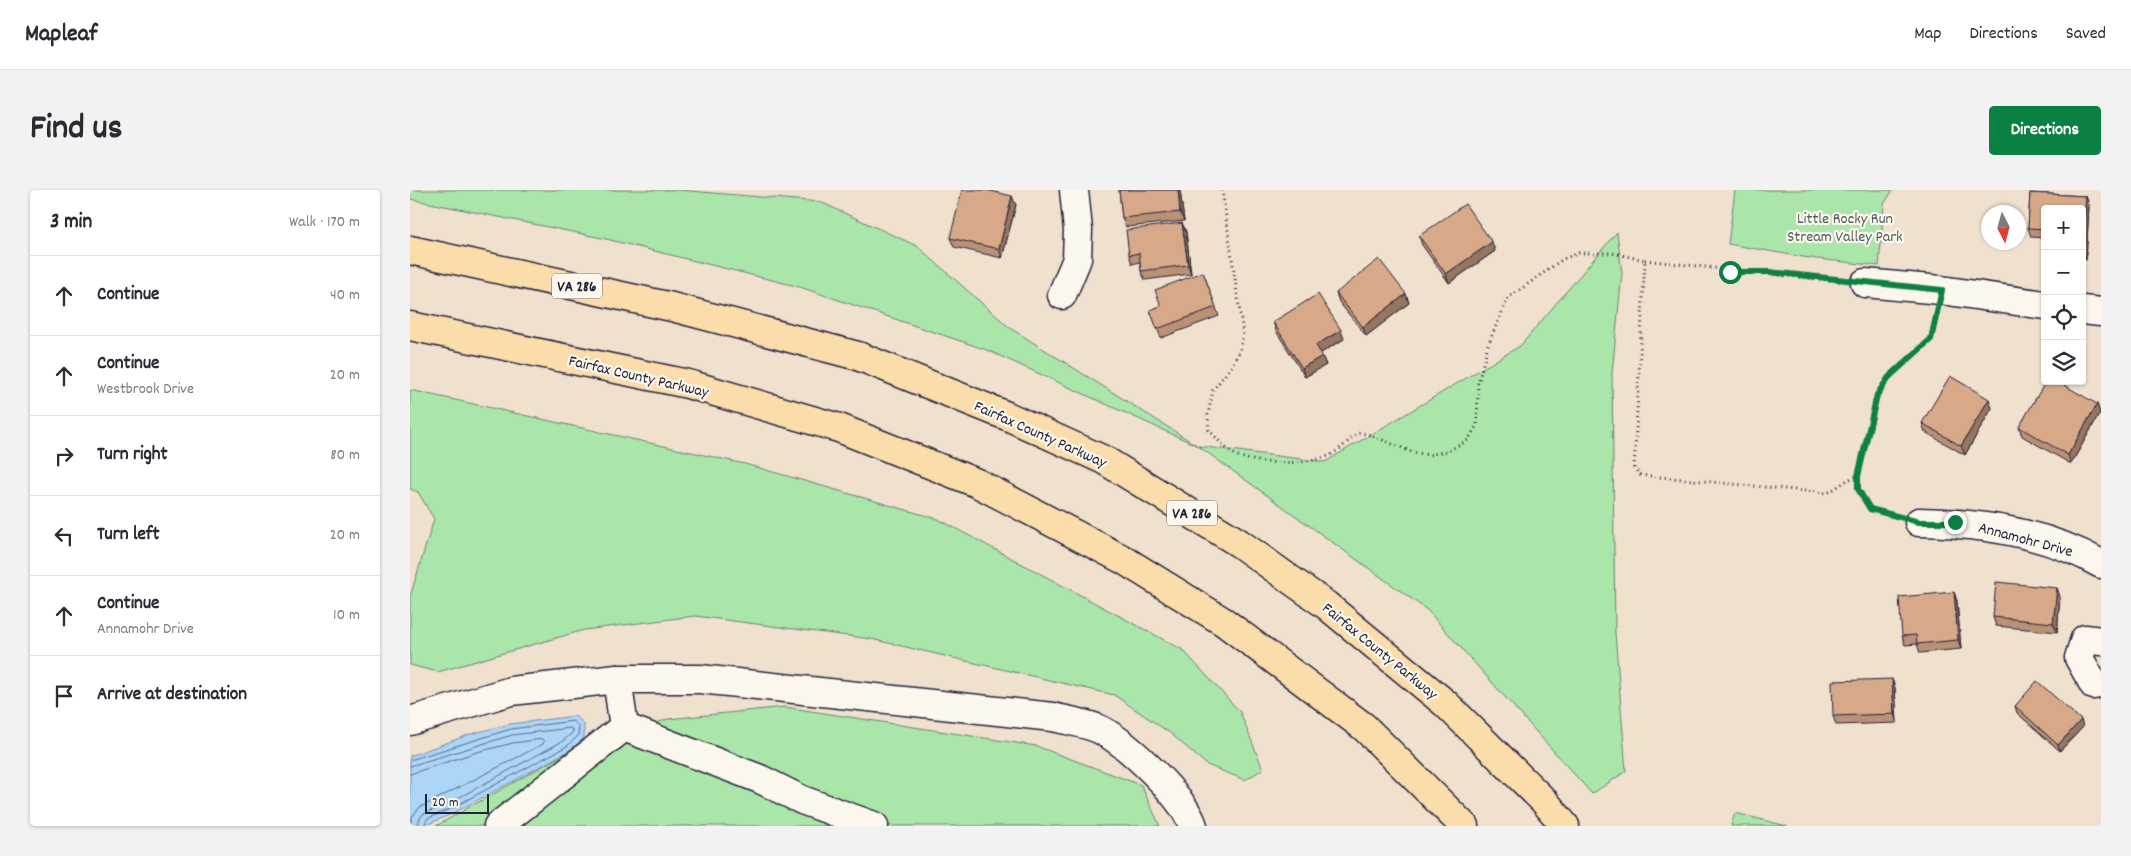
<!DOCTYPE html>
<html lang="en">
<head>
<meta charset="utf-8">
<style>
	:root { --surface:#fff; --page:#f2f2f3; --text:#2b2b33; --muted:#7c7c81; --line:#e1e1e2; --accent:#0b8043 }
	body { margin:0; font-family:Dekko,sans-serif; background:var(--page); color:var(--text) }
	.controls { position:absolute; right:15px; top:15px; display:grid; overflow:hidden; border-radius:5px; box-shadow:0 1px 4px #0004 }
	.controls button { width:45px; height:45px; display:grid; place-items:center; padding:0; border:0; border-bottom:1px solid var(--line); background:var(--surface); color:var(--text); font:25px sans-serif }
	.compass { position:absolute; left:1571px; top:15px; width:45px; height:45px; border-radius:50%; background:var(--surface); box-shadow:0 1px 4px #0004; rotate:174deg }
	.scale { position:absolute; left:15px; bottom:12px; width:64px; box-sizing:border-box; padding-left:5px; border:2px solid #22223b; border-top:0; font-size:14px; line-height:18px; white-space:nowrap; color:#22223b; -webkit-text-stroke:4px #fbf7ec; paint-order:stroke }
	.stop { position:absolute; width:15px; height:15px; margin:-11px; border:4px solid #0b8043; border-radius:50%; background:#fff }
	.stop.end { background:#0b8043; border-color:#fff; box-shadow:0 1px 5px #0008 }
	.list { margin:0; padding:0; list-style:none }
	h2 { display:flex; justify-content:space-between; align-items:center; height:65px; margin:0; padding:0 20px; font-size:21px }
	h2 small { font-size:16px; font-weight:400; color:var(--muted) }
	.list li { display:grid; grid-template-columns:32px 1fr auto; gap:15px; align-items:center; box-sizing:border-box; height:80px; padding:0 20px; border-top:1px solid var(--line) }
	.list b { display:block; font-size:19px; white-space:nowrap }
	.list p { margin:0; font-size:16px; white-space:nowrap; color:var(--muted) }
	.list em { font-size:16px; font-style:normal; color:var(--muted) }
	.icon { flex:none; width:28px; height:28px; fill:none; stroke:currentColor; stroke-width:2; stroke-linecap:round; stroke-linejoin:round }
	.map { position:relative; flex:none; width:1691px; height:636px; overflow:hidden; border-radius:5px }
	header { display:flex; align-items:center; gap:30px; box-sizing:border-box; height:70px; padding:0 25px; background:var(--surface); border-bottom:1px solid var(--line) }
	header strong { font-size:24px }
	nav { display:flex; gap:28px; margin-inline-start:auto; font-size:18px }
	.intro { display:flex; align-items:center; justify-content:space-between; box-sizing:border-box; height:120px; padding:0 30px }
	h1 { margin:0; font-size:35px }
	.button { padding:12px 22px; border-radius:5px; background:var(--accent); color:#fff; font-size:18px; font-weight:700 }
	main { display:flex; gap:30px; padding:0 30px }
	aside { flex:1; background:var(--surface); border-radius:5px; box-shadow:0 1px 4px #0004 }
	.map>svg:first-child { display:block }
	.green { fill:#aae5aa; stroke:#668472 }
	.water { fill:#add5f7; stroke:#758dac }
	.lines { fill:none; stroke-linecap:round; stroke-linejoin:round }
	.shore { stroke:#5a6a86; stroke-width:1 }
	.minor-casing { stroke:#22223b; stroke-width:31 }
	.highway-casing { stroke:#22223b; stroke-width:31 }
	.path { stroke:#22223b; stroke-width:3; stroke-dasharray:1 4; stroke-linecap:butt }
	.minor { stroke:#fbf7ec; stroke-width:28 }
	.highway { stroke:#fbddab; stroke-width:28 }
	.wall { fill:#b99176; stroke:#22223b }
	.shaded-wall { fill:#967660; stroke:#22223b }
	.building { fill:#d7a989; stroke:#22223b }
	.route { stroke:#0b8043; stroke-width:6 }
	.labels { text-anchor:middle; stroke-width:4.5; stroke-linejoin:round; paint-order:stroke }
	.shield { fill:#fbf7ec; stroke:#636270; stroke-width:1 }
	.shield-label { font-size:15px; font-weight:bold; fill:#22223b }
	.park-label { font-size:16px; fill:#4b5c5c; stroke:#fbf7ec }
	.street-label { font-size:16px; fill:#22223b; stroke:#fbf7ec }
</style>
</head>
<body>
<header>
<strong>Mapleaf</strong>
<nav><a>Map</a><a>Directions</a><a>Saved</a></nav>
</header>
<div class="intro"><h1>Find us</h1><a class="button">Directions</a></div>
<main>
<aside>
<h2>3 min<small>Walk · 170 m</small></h2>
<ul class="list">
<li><svg class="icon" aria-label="ahead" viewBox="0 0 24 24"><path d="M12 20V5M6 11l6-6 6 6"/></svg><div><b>Continue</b></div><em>40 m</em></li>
<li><svg class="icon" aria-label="ahead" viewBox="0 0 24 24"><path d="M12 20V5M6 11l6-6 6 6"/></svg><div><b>Continue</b><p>Westbrook Drive</p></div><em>20 m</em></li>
<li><svg class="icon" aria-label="right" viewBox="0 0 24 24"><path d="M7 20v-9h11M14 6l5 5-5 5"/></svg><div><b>Turn right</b></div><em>80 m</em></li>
<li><svg class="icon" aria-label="left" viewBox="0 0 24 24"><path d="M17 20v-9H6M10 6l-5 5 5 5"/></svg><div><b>Turn left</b></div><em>20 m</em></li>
<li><svg class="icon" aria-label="ahead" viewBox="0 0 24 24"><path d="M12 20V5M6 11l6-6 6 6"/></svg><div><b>Continue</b><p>Annamohr Drive</p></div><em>10 m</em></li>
<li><svg class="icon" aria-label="arrive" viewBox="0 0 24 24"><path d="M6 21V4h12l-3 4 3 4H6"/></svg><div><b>Arrive at destination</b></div></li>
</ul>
</aside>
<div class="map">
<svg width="1691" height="636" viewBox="0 0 1691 636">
	<rect width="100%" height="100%" fill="#f0e0ce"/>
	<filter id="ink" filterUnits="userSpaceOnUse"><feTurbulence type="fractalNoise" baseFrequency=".02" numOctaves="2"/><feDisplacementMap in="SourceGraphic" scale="10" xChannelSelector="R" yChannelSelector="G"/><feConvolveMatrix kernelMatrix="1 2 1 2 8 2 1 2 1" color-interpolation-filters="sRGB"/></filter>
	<g filter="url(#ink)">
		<!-- green -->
		<g class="green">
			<path d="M0,0H268L410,12L507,56L600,138L788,256L915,272L1110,156L1207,42L1212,84L1202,183L1205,442L1216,581L1182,604L1017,420L788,256L577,160L390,97L192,48L0,9Z"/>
			<path d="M1325,0H1483L1474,14L1469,76L1399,68L1318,54Z"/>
			<path d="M0,200L335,274L528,329L773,460L830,522L853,579L835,590L797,575L760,543L704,505L461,449L285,426L174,440L28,482L0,475V407L24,329L8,302L0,299Z"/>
			<path d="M375,517L626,556L731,595L750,636H26L149,567L258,529Z"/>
			<path d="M1325,623L1377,636H1321Z"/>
		</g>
		<!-- water -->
		<path class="water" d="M165,526L174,534V548L160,560L44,623L14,636H0V566L61,544L100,534Z"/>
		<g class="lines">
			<!-- shore -->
			<g class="shore">
				<path d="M0,570L101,539L163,531L169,537L168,546L157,556L42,618L17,629L14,636"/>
				<path d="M0,576L102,545L160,538L163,540L162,543L153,551L39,613L13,624L9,630L8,636"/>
				<path d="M0,584L67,562L103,553L132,549L134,551L133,554L9,618L2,627L0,636"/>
			</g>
			<defs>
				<g id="minor">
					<path d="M1455,93L1531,100L1635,115"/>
					<path d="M652,105L667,69L668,40L664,0"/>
					<path d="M1672,120L1691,122"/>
					<path d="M1509,332C1571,333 1636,342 1691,374"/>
					<path d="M207,489L214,537L350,589L392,610L464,636"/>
					<path d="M1684,495L1669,468L1675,449L1691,451"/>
					<path d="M0,531L101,501L207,489H290L643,527C658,531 677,533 691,540C718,554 774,607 783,636"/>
					<path d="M88,636L214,537"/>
				</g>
				<g id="highway">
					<path d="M0,60L262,117L448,166L597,226L694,270L829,353L916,415L1036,514L1135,612L1155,636"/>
					<path d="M0,136L278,194L429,238L567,293L714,370L814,432L954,537L1054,636"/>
				</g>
			</defs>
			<!-- minor casing -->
			<use href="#minor" class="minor-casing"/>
			<!-- highway casing -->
			<use href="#highway" class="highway-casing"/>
			<!-- path -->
			<g class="path">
				<path d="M812,0L833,143L830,160L821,177L803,200L798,225L799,240C807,248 815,259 824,264C845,276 900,275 920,265C930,260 939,250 948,243L958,244L1002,262L1019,265L1038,261L1058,250L1067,235L1068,193L1078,155L1098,108L1153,69L1169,63H1202L1235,70L1224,278L1230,285L1417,303C1428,298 1437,288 1448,286"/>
				<path d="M1235,70C1301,78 1366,85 1432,91"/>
				<path d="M1487,326L1460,319L1448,299V286L1467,205L1479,187L1521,149L1528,124"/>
			</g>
			<!-- minor -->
			<use href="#minor" class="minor"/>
			<!-- highway -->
			<use href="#highway" class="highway"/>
		</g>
		<!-- wall -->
		<g class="wall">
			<path d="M709,0H770L774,31L716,37L712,28Z"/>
			<path d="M1620,3L1676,6L1679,15L1676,70H1672V19H1635V48L1621,47L1618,38Z"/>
			<path d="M606,15L592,68L544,57L540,48Z"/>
			<path d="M772,33L776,42L781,84L735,90L731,81L730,72L722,74L719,65Z"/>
			<path d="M1009,46L1082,52L1085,61L1039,93L1012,55Z"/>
			<path d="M793,82L809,126L751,148L740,120L751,116Z"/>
			<path d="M926,103L996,104L999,113L956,146L929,112Z"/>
			<path d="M863,132L934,149L911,163L916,175L895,187L866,141Z"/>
			<path d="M1687,214L1690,223L1661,274L1612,246L1609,237Z"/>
			<path d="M1582,218L1555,265L1515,242L1512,233Z"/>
			<path d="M1647,398L1650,407L1647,442L1586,436L1583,427Z"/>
			<path d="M1544,402L1547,411L1551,459L1510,463L1507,454L1495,455L1492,446Z"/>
			<path d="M1482,489L1485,498L1487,533L1426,535L1423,526Z"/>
			<path d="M1605,516L1671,530L1673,537L1650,561L1607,523Z"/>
		</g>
		<!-- shaded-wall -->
		<g class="shaded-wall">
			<path d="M768,0H770L774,31L770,22Z"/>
			<path d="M602,6L606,15L592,68L589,59Z"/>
			<path d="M1676,6L1679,15L1676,70L1672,61Z"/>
			<path d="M772,33L776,42L781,84L778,75Z"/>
			<path d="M1082,52L1085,61L1039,93L1036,84Z"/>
			<path d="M996,104L999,113L956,146L953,137Z"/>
			<path d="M931,140L934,149L909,164L906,155Z"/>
			<path d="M912,166L916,175L895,187L892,178Z"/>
			<path d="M1579,209L1582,218L1555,265L1551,256Z"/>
			<path d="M1687,214L1690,223L1661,274L1658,265Z"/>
			<path d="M1647,398L1650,407L1647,442L1643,433Z"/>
			<path d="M1544,402L1547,411L1551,459L1548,450Z"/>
			<path d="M1482,489L1485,498L1487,533L1484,524Z"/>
			<path d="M1671,530L1673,537L1650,561L1648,555Z"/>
		</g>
		<!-- building -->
		<g class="building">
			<path d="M552,0H576L602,6L589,59L540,48Z"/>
			<path d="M709,0H768L770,22L712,28Z"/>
			<path d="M1620,3L1676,6L1672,61V19H1635V39L1618,38Z"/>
			<path d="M1055,14L1082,52L1036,84L1009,46Z"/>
			<path d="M772,33L778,75L731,81L729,63L719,65L716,40Z"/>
			<path d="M969,69L996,104L953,137L926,103Z"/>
			<path d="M793,82L806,117L747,139L740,120L751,116L745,100Z"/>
			<path d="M908,104L931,140L906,155L912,166L892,178L863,132Z"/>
			<path d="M1540,186L1579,209L1551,256L1512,233Z"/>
			<path d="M1636,191H1647L1687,214L1658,265L1609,237Z"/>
			<path d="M1586,392L1647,398L1643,433L1583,427Z"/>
			<path d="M1544,402L1548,450L1507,454L1506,445L1492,446L1489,407Z"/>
			<path d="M1482,489L1484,524L1423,526L1422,491Z"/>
			<path d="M1627,491L1671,530L1648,555L1605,516Z"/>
		</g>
	</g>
	<g class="lines" filter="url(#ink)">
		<!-- route -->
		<path class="route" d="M1320,82H1359L1532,100L1521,149L1479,187L1467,205L1448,286V299L1460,319L1509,332H1545"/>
	</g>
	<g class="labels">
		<!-- shield labels -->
		<g class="shield">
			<rect x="142" y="83.5" width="50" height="25" rx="4"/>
			<rect x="757" y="310.5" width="50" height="25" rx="4"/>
		</g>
		<g class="shield-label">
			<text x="167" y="101">VA 286</text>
			<text x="782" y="328">VA 286</text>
		</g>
		<!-- park labels -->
		<g class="park-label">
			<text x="1435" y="33">Little Rocky Run<tspan x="1435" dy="18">Stream Valley Park</tspan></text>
		</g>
		<!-- street labels -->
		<g class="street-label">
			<text transform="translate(229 185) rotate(13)" y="6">Fairfax County Parkway</text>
			<text transform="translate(631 243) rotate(24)" y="6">Fairfax County Parkway</text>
			<text transform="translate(1616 348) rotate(15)" y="6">Annamohr Drive</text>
			<text transform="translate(971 460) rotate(39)" y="6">Fairfax County Parkway</text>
		</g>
	</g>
</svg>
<div class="controls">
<button>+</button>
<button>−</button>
<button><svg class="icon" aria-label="locate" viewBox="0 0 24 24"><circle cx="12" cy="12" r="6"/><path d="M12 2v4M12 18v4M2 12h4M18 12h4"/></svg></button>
<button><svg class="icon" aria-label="layers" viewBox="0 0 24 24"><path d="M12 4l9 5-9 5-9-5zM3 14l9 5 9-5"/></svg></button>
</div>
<svg class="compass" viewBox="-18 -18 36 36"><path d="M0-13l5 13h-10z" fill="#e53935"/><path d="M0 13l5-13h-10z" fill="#7c7c81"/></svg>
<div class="scale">20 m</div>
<div class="stop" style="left:1320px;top:82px"></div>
<div class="stop end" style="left:1545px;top:332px"></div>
</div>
</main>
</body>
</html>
